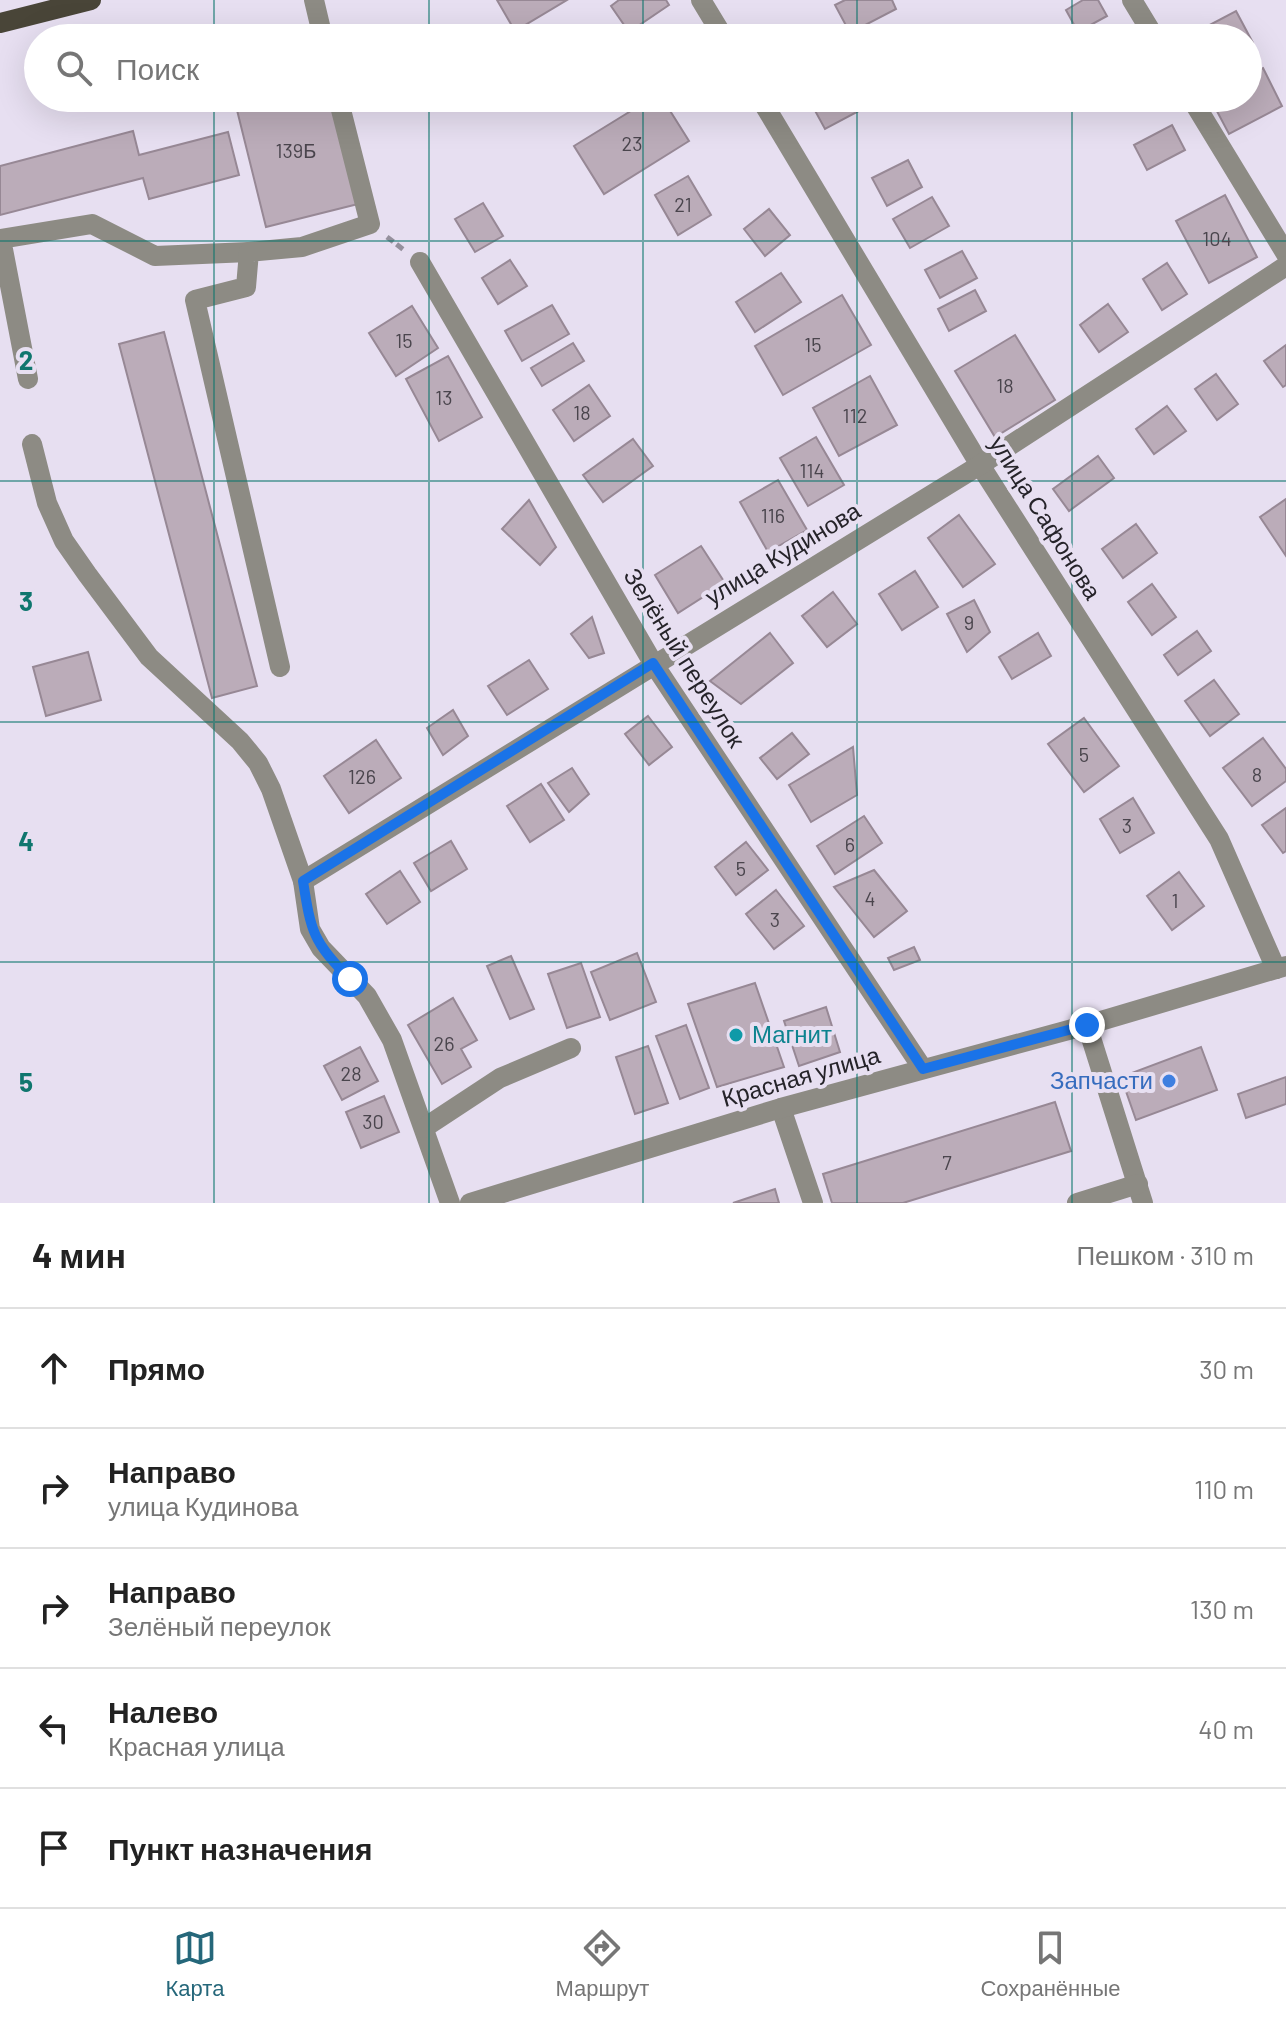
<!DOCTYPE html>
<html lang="ru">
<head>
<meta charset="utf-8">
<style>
	:root { --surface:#fff; --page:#f2f2f2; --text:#222; --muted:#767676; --line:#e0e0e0; --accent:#25677a }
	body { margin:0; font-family:Barlow,sans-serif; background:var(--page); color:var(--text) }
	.stop { position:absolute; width:24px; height:24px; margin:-18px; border:6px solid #1a73e8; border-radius:50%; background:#fff }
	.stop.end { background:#1a73e8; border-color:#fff; box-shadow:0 2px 8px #0008 }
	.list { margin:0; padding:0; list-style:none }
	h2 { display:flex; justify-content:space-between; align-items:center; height:104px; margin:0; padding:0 32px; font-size:34px }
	h2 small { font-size:26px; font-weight:400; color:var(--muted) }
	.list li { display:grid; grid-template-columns:52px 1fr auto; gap:24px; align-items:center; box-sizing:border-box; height:120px; padding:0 32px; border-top:2px solid var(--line) }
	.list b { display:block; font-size:30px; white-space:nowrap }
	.list p { margin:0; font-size:26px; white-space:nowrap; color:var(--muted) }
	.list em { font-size:26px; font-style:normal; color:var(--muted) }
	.icon { flex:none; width:44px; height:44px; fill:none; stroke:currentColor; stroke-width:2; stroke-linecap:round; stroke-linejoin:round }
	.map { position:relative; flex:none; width:1286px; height:1203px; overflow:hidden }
	.search { position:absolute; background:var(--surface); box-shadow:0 8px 32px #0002; left:24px; right:24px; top:24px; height:88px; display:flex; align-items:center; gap:20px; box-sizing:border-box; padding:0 28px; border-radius:44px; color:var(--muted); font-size:30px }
	.sheet { height:704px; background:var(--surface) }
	nav { display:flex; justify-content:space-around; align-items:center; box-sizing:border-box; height:112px; border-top:2px solid var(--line); background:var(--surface); font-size:22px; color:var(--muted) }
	nav a { display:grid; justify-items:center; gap:4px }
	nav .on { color:var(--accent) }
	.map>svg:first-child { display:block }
	.building { fill:#bbacb9; stroke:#978895; stroke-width:2 }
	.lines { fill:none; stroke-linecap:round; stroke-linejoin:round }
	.path { stroke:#95909d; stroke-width:5; stroke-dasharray:8 4; stroke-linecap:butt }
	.minor { stroke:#8d8b84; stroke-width:20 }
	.major { stroke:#494538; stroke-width:20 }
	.route { stroke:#1a73e8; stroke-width:10 }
	.grid { fill:none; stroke:#0f766e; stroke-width:2; stroke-opacity:0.55 }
	.culture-dot { fill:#0f9aa8; stroke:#e7dff1; stroke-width:3 }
	.shop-dot { fill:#3f7fe0; stroke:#e7dff1; stroke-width:3 }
	.labels { text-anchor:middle; stroke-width:8; stroke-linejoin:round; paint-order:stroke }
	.number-label { font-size:20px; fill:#4a454d }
	.street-label { font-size:24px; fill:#252329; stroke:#e7dff1 }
	.culture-label { font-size:24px; fill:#0d838f; stroke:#e7dff1; text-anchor:start }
	.shop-label { font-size:24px; fill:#366cbe; stroke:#e7dff1; text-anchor:end }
	.grid-label { font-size:26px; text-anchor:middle; font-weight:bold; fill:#0f766e; stroke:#e7dff1; stroke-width:8; stroke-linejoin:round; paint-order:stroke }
</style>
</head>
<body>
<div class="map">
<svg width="1286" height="1203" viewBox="0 0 1286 1203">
	<rect width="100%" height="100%" fill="#e7dff1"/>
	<!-- building -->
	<g class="building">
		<path d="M497,0H567L515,31Z"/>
		<path d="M619,0H666L669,5L629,32L611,6Z"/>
		<path d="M845,0H892L896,9L850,33L835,5Z"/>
		<path d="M1083,0H1098L1107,16L1078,32L1066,10Z"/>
		<path d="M1236,11L1253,43L1248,46V38H1185Z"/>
		<path d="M1263,68L1282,106L1229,134L1210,98H1248V76Z"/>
		<path d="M234,98H332L358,204L266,227Z"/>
		<path d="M652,98H662L689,141L604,194L574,146Z"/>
		<path d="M829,98H867L870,105L825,129L813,107Z"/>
		<path d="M1172,125L1185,150L1147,170L1134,145Z"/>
		<path d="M133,131L139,155L228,132L239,175L149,199L143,178L0,215V166Z"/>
		<path d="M908,160L922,187L887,206L872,178Z"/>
		<path d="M688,176L711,215L678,235L655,195Z"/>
		<path d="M1225,195L1257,257L1209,283L1176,221Z"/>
		<path d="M932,197L949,226L910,248L893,219Z"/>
		<path d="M483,203L503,236L475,252L455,219Z"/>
		<path d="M769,209L790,235L765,256L744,229Z"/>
		<path d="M962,251L977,278L940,298L925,270Z"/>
		<path d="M510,260L527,286L498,304L482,278Z"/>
		<path d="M1167,263L1187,294L1162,310L1143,279Z"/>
		<path d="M781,273L801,302L755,332L736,302Z"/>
		<path d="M975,290L986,311L949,331L938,309Z"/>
		<path d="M842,295L871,345L783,395L755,346Z"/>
		<path d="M1108,304L1128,332L1099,352L1080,325Z"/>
		<path d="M552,305L569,334L522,361L505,331Z"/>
		<path d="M412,306L438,348L396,376L369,333Z"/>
		<path d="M164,332L257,686L212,698L119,344Z"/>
		<path d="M1015,335L1055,400L995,437L955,371Z"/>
		<path d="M573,343L584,361L542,386L531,368Z"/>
		<path d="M1286,345V385L1283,387L1264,361Z"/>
		<path d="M448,356L482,417L439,441L406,379Z"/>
		<path d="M1216,374L1238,404L1217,420L1195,389Z"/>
		<path d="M870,376L897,425L839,456L813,408Z"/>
		<path d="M589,385L610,416L574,441L553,410Z"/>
		<path d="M1167,406L1186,431L1154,454L1136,429Z"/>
		<path d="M816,437L844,485L808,506L780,458Z"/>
		<path d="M633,439L653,466L603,502L583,475Z"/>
		<path d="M1098,456L1114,478L1069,511L1053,489Z"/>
		<path d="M778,480L807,530L768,552L740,502Z"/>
		<path d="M1286,499V556L1260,517Z"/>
		<path d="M529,500L556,547L540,565L502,529Z"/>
		<path d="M959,515L995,564L963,587L928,538Z"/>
		<path d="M1136,524L1157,553L1123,578L1102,549Z"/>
		<path d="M701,546L725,583L678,613L655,575Z"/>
		<path d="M915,571L938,607L902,630L879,594Z"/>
		<path d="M1152,584L1176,617L1152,635L1128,602Z"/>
		<path d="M833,592L857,624L827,647L802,616Z"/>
		<path d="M974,600L990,632L967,652L947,614Z"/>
		<path d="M592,617L604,653L589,658L571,634Z"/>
		<path d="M1197,631L1211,651L1178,675L1164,655Z"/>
		<path d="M770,633L793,663L741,704L710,681Z"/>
		<path d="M1038,633L1051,656L1012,679L999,657Z"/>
		<path d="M88,652L101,700L46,716L33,667Z"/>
		<path d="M529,660L548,689L507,715L488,686Z"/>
		<path d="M1214,680L1239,714L1210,736L1185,701Z"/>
		<path d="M453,710L468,736L443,755L427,728Z"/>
		<path d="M648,716L672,747L649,765L625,734Z"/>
		<path d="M1084,718L1119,766L1084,792L1048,744Z"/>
		<path d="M792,733L809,754L777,779L760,758Z"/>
		<path d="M1263,738L1286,769V781L1252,806L1223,768Z"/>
		<path d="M376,740L401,778L349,813L324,776Z"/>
		<path d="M853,747L857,795L811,822L789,785Z"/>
		<path d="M572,768L589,794L569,812L548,783Z"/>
		<path d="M541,784L564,820L530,842L507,806Z"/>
		<path d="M1133,798L1154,833L1120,853L1100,819Z"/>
		<path d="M1286,808V851L1283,853L1262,825Z"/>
		<path d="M864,816L882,843L835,874L817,846Z"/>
		<path d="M451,841L467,869L431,891L414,863Z"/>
		<path d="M746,842L768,870L736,895L715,867Z"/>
		<path d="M874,870L907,911L874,937L834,887Z"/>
		<path d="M400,871L420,902L387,924L366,894Z"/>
		<path d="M1179,872L1204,906L1172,930L1147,896Z"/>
		<path d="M776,890L804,926L774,949L746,914Z"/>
		<path d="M914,947L920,960L894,970L888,958Z"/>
		<path d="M637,953L656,1002L610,1020L591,972Z"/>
		<path d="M511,956L534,1009L510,1019L487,966Z"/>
		<path d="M581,963L600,1017L567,1028L548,974Z"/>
		<path d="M755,983L784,1067L717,1087L688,1004Z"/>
		<path d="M453,998L477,1040L461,1049L471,1067L442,1084L408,1025Z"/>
		<path d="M826,1007L840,1052L799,1066L784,1021Z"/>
		<path d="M686,1025L709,1088L680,1099L656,1036Z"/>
		<path d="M648,1046L668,1103L635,1114L616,1057Z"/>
		<path d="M360,1047L378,1081L342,1100L324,1066Z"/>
		<path d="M1201,1047L1217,1090L1136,1120L1121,1077Z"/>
		<path d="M1286,1077V1104L1246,1118L1238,1094Z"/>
		<path d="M384,1096L399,1132L361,1148L346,1112Z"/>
		<path d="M1055,1102L1071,1151L903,1203H832L823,1174Z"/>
		<path d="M775,1189L779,1203H733Z"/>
	</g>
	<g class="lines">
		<!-- path -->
		<path class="path" d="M387,237L404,250"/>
		<!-- minor -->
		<g class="minor">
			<path d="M314,0L323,38"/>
			<path d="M701,0L724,38"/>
			<path d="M1132,0L1155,38"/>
			<path d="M760,98L980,465L1219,839L1276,969"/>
			<path d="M1191,98L1286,254"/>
			<path d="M420,262L653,663L923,1069"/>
			<path d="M28,379L1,239L92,224L155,256L249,252"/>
			<path d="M32,444L47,503L64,541L87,574L149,657L240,741L258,763L271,789L303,881L310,929L321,948L367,996L392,1040L450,1203"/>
			<path d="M280,667L195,300L246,287L249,252L302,247L370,224L338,98"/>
			<path d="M303,881L980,465L1286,266"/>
			<path d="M1087,1025L1143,1203"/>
			<path d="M781,1108L813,1203"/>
			<path d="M424,1128L500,1078L571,1048"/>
			<path d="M470,1203L781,1108L1087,1025L1286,966"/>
			<path d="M1077,1203L1138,1184"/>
		</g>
		<!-- major -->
		<path class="major" d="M0,23L91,0"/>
	</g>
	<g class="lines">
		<!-- route -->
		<path class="route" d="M350,979C313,942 311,932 303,881L653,663L923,1069L1087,1025"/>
	</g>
	<!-- grid -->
	<path class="grid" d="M214,0V38M429,0V38M643,0V38M857,0V38M1072,0V38M214,98V1203M429,98V1203M643,98V1203M857,98V1203M1072,98V1203M0,241H1286M0,481H1286M0,722H1286M0,962H1286"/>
	<!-- markers -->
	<circle class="culture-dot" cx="736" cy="1035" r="8"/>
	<circle class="shop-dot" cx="1169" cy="1081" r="8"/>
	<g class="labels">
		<!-- number labels -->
		<g class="number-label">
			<text x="632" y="151">23</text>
			<text x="296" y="158">139Б</text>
			<text x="683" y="212">21</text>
			<text x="1217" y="246">104</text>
			<text x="404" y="348">15</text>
			<text x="813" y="352">15</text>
			<text x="1005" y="393">18</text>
			<text x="444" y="405">13</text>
			<text x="582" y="420">18</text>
			<text x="855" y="423">112</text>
			<text x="812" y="478">114</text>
			<text x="773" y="523">116</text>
			<text x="969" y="630">9</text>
			<text x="1084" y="762">5</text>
			<text x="1257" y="782">8</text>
			<text x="362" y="784">126</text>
			<text x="1127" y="833">3</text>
			<text x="850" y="852">6</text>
			<text x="741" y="876">5</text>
			<text x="870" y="906">4</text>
			<text x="1175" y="908">1</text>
			<text x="775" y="927">3</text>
			<text x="444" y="1051">26</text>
			<text x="351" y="1081">28</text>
			<text x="373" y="1129">30</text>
			<text x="947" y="1170">7</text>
		</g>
		<!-- street labels -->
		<g class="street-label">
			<text transform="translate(1045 518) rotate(58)" y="8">улица Сафонова</text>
			<text transform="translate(783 554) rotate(-31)" y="8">улица Кудинова</text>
			<text transform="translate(684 658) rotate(58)" y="8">Зелёный переулок</text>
			<text transform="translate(801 1077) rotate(-16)" y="8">Красная улица</text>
		</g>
		<!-- culture labels -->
		<g class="culture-label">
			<text x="752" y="1043">Магнит</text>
		</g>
		<!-- shop labels -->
		<g class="shop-label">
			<text x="1153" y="1089">Запчасти</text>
		</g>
	</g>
	<g class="grid-label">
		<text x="26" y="370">2</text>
		<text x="26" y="611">3</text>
		<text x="26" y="851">4</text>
		<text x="26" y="1092">5</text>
	</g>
</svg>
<div class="stop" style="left:350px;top:979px"></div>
<div class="stop end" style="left:1087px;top:1025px"></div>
<div class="search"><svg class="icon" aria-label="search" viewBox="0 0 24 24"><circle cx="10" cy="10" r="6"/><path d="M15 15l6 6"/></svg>Поиск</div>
</div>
<section class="sheet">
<h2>4 мин<small>Пешком · 310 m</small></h2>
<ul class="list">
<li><svg class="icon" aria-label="ahead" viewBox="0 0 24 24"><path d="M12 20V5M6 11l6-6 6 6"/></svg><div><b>Прямо</b></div><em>30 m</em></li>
<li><svg class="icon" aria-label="right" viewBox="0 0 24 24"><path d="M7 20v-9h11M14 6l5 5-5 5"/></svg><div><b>Направо</b><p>улица Кудинова</p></div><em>110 m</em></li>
<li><svg class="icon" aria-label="right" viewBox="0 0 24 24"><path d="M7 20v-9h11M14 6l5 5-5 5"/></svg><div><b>Направо</b><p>Зелёный переулок</p></div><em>130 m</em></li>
<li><svg class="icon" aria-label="left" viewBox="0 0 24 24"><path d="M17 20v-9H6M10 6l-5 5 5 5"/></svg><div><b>Налево</b><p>Красная улица</p></div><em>40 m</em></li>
<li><svg class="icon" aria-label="arrive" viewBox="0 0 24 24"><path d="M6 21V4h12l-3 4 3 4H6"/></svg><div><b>Пункт назначения</b></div></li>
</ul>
</section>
<nav>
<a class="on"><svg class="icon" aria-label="map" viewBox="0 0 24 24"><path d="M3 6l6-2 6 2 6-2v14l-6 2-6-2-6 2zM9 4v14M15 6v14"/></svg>Карта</a>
<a><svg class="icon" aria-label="directions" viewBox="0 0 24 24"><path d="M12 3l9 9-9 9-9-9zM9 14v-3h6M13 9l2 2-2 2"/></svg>Маршрут</a>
<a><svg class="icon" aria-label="saved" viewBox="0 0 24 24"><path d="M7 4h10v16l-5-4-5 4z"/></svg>Сохранённые</a>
</nav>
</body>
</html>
